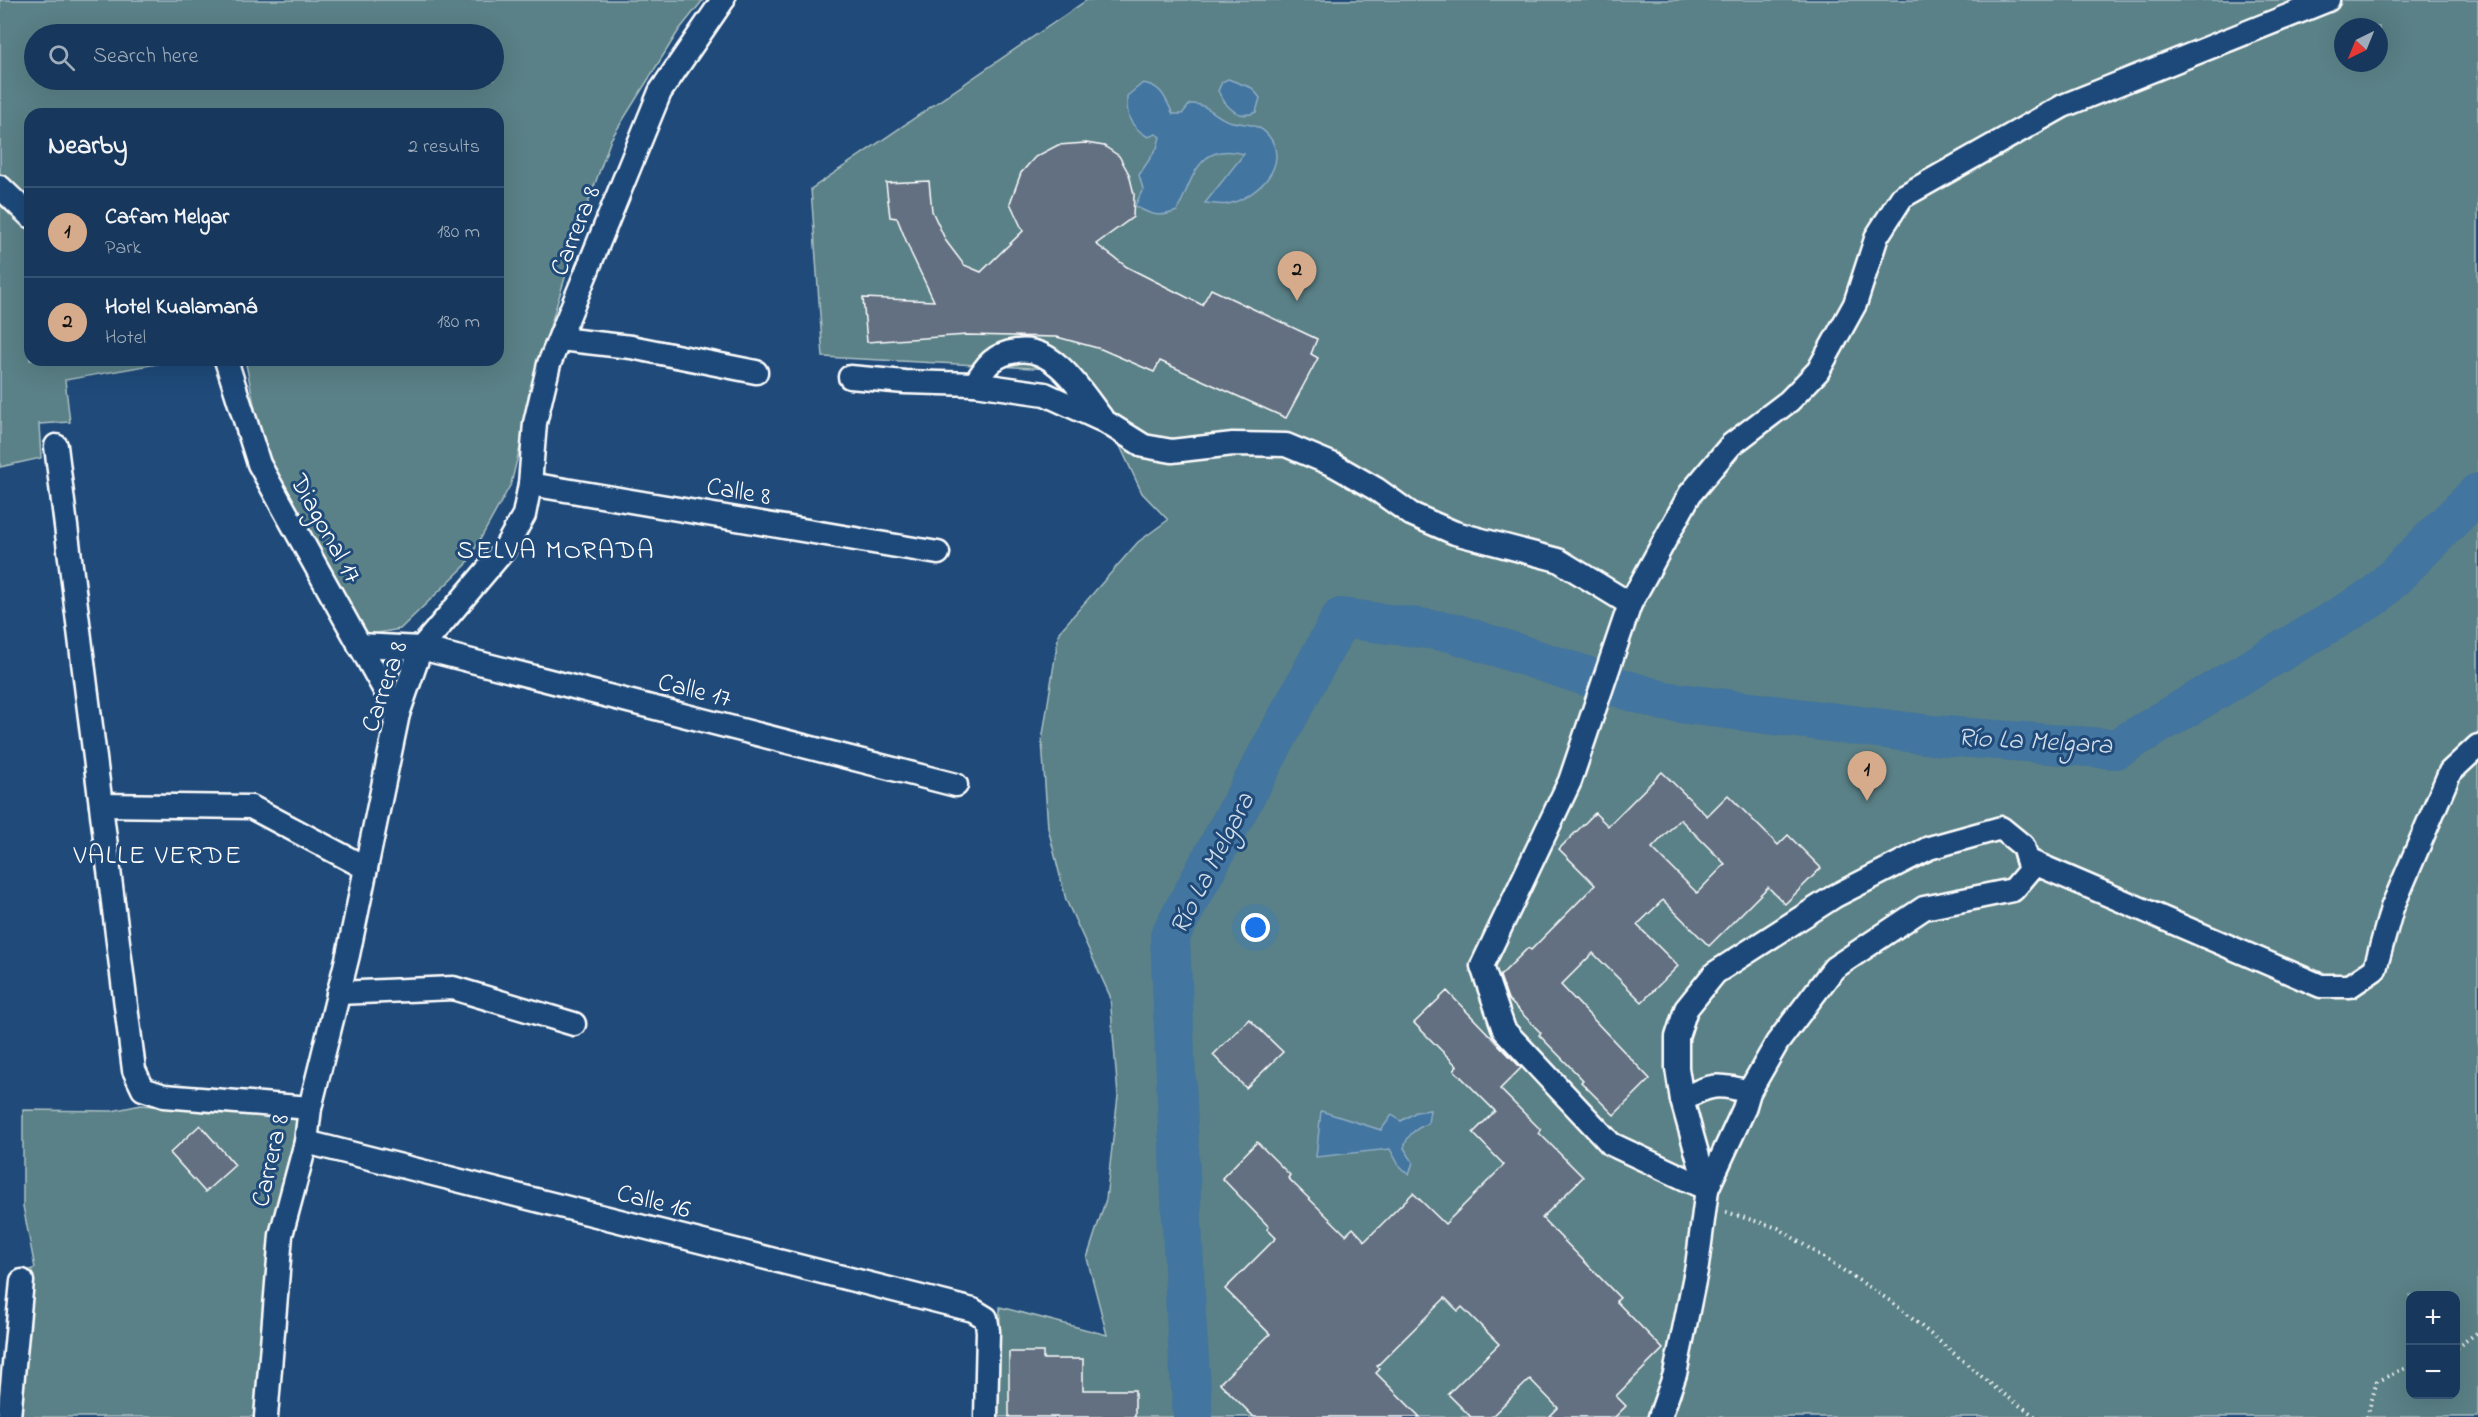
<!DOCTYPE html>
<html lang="en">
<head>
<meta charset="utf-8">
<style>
	:root { --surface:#17385c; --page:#203f62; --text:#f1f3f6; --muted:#9eacbb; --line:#365272; --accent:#d6ab8b }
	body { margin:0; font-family:"Indie Flower",sans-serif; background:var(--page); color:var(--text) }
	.controls { position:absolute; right:18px; bottom:18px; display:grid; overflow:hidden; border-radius:12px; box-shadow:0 6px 24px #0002 }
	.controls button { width:54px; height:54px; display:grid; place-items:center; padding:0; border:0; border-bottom:2px solid var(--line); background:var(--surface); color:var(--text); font:30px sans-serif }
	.compass { position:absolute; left:2334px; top:18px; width:54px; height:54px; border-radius:50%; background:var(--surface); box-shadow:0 6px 24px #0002; rotate:223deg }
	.you { position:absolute; left:1256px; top:928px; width:21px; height:21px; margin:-15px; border:4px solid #fff; border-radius:50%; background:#1a73e8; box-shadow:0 0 0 9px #1a73e833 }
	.badge { display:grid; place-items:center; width:39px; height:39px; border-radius:50%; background:var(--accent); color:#111; font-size:20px; font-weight:700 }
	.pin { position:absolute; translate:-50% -50px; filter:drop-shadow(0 2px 3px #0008) }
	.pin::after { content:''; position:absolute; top:32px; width:21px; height:18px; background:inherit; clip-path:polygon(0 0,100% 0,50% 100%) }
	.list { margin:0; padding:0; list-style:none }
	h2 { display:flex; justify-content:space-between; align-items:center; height:78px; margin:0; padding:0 24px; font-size:26px }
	h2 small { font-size:20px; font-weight:400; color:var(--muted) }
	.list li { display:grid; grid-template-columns:39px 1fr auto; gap:18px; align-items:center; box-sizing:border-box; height:90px; padding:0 24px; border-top:2px solid var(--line) }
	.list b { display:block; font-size:22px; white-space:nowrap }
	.list p { margin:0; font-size:20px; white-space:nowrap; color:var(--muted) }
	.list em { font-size:20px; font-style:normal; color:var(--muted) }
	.icon { flex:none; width:33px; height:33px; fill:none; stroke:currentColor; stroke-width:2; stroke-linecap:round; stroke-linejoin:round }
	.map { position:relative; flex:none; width:2478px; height:1417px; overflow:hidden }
	.search { position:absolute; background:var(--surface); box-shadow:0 6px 24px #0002; left:24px; top:24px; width:480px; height:66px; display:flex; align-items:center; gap:15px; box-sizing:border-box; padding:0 21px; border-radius:33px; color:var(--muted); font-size:22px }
	.panel { position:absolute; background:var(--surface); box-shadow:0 6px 24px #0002; left:24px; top:108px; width:480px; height:258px; border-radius:18px }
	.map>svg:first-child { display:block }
	.green { fill:#5a8187; stroke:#acc0c3; stroke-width:1.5; fill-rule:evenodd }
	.water { fill:#42749f; stroke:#8eacc5; stroke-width:1.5 }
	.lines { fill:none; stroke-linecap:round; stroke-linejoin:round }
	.river { stroke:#42749f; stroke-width:40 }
	.building { fill:#626f82; stroke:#fff; stroke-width:1.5; fill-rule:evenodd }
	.minor-casing { stroke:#fff; stroke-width:27 }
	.path { stroke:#fff; stroke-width:4; stroke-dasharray:1.5 4.5; stroke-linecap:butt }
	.minor { stroke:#1f4a7a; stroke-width:22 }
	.labels { text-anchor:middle; stroke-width:6; stroke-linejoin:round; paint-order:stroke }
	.street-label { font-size:26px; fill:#fff; stroke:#1f4a7a }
	.neighbourhood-label { font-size:27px; letter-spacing:1.5px; fill:#fff; stroke:#1f4a7a }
	.water-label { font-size:27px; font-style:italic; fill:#d0dce7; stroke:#1f4a7a }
</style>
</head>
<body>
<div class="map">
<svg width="2478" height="1417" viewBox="0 0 2478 1417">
	<rect width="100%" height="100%" fill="#1f4a7a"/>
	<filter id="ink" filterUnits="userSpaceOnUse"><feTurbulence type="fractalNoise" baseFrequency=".0167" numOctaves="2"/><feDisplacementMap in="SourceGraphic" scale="12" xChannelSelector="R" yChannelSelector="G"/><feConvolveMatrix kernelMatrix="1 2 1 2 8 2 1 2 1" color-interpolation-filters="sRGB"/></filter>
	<g filter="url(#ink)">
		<!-- green -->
		<g class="green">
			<path d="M0,0H703L679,30L611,139L586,209L549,330L511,484L466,565L400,629L367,635C327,572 287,507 262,436C254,412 251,385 245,360H498V114H30V214L0,182ZM34,34H494V80H34Z"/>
			<path d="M1087,0H2478V1417H998L1000,1307L1107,1335L1087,1258L1106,1199L1118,1096L1110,996L1066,900L1048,828L1042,741L1059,632L1138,542L1168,520L1142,493L1105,414L1052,369L823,357L811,189ZM2343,27H2379V63H2343ZM2410,1296H2456V1394H2410Z"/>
			<path d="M0,201L30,230V360H179L65,380L70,422L39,424L41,458L0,467Z"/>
			<path d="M369,652L414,653L396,699Z"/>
			<path d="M141,1105L300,1118L268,1252L257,1417H14L27,1271L35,1268L23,1206V1110L112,1111Z"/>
		</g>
		<!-- water -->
		<g class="water">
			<path d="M1228,79L1252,88L1260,98L1256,112C1237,121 1225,105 1218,91L1222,82Z"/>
			<path d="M1143,83C1162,86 1165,98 1173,114H1182L1190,104C1207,103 1212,114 1226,120C1241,126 1256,121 1268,135C1292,164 1257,197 1228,204C1221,206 1212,203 1205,203L1244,154C1197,141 1193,180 1177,211C1159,218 1151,215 1135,206L1143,189L1139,175L1157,148L1160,137L1156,134L1148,137C1130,126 1126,117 1127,96Z"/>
			<path d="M1430,1110L1428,1123C1416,1129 1407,1134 1404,1148L1413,1162L1409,1175L1400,1167L1390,1149L1316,1157L1321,1111L1381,1130L1392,1115L1401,1121L1416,1112Z"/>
		</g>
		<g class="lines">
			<!-- river -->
			<g class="river">
				<path d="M1621,688L1663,701L1932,735L2116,749L2375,596L2478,493"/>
				<path d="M1193,1417L1186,1316L1170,936L1341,618L1451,632L1586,676"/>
			</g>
		</g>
		<!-- building -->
		<g class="building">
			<path d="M1086,143L1104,146L1119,156L1129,174L1134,194L1133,217L1096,244L1127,267L1202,305L1211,289L1317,339L1311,354L1318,358L1286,418L1160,361L1154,372L1101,349L1057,337L967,335L867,342L863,298L934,301L911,253L897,218L890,217L886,183L929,181L932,211L946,241L964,265L981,272L1023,231L1010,203L1021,173L1035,157L1058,145Z"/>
			<path d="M1662,772L1707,816L1728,795L1778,845L1788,835L1821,868L1785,904L1768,887L1709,946L1663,900L1637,925L1678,966L1642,1002L1593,953L1561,985L1650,1079L1614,1115L1581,1082L1583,1080L1539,1035L1541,1033L1508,999L1500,976L1528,948L1531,950L1595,885L1559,849L1595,813L1608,826ZM1680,819L1725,864L1697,893L1652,848Z"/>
			<path d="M1447,991L1521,1068L1500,1089L1541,1130L1539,1133L1583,1177L1542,1218L1620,1298L1616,1301L1663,1349L1616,1396L1626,1406L1615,1417H1549L1558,1408L1530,1379L1491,1417H1471L1448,1394L1499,1344L1462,1307L1458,1311L1445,1298L1377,1366L1380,1369L1376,1373L1420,1417H1254L1220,1383L1270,1334L1225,1289L1276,1238L1267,1229L1269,1227L1222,1178L1257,1142L1290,1175L1288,1178L1346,1235L1353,1228L1365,1241L1413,1193L1445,1224L1504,1165L1473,1133L1495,1111L1454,1070L1457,1066L1414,1023Z"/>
			<path d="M1249,1019L1283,1052L1246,1088L1213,1055Z"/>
			<path d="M200,1125L235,1165L205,1192L170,1153Z"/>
			<path d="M1009,1352H1043V1359H1083V1390H1135V1417H1009Z"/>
		</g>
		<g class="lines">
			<defs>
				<g id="minor">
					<path d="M0,187L30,216"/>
					<path d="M560,339L631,347L756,372"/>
					<path d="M226,360L259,464L398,714"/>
					<path d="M850,377L905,382L975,384L1045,394L1104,421L1144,446L1172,451L1233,444L1286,445L1334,465L1376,489L1411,514L1455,533L1558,560L1630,604"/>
					<path d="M975,384C986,365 994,354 1017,351C1054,345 1081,391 1101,417"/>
					<path d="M56,446L134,1070L143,1089L164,1096L310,1108"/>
					<path d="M530,484L938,553"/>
					<path d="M359,645L421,648L956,785"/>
					<path d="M101,805L251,807L366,868"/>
					<path d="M2027,860L2321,986H2350L2375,969L2392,908L2450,772L2478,746"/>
					<path d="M338,993L453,988L574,1024"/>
					<path d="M1682,1100L1707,1189"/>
					<path d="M306,1142L973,1310L986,1318L988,1331L986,1417"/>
					<path d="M1707,1189L1611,1144L1504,1030L1482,966L1570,781L1630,604L1690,494L1731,445L1789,401L1818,371L1855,304L1877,236L1902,197L2063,106L2328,0"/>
					<path d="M9,1417L22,1281"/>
					<path d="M266,1417L281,1235L306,1142L310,1108L348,955L398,714L421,648L504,550L524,515L530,484L535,423L549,364L660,92L723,0"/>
					<path d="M1660,1417L1675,1374L1697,1266L1707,1189L1744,1109L1749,1092L1777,1043L1834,968L1924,908L2013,890L2030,870L2023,846L2001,828L1929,848L1835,896L1715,973L1686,1009L1677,1037V1068L1682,1100C1708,1084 1719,1083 1749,1092"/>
				</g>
			</defs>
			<!-- minor casing -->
			<use href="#minor" class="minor-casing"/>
			<!-- path -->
			<g class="path">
				<path d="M1726,1212L1778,1228L1892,1302L1998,1390L2036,1417"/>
				<path d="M2456,1348L2478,1332"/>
				<path d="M2367,1417L2377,1381L2410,1366"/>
			</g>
			<!-- minor -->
			<use href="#minor" class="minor"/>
		</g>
	</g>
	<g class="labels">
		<!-- street labels -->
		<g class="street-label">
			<text transform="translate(574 230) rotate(-68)" y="9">Carrera 8</text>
			<text transform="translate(739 490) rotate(10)" y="9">Calle 8</text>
			<text transform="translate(327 528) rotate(61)" y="9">Diagonal 17</text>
			<text transform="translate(383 686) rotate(-71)" y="9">Carrera 8</text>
			<text transform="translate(695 689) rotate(14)" y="9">Calle 17</text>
			<text transform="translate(269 1160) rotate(-77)" y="9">Carrera 8</text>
			<text transform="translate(654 1200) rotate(14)" y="9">Calle 16</text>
		</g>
		<!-- neighbourhood labels -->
		<g class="neighbourhood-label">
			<text x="556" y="558">SELVA MORADA</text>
			<text x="158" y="863">VALLE VERDE</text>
		</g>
		<!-- water labels -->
		<g class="water-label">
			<text transform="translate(2035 740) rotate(3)" y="9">Río La Melgara</text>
			<text transform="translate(1211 863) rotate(-63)" y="9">Río La Melgara</text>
		</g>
	</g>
</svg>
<div class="controls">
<button>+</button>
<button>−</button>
</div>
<svg class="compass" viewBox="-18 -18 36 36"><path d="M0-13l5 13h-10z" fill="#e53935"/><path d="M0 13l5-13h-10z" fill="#9eacbb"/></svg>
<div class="you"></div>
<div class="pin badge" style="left:1867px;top:801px">1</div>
<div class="pin badge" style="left:1297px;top:301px">2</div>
<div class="search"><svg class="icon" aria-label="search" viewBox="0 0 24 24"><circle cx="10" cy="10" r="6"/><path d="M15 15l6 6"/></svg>Search here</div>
<section class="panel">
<h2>Nearby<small>2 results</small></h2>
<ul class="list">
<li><span class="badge">1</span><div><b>Cafam Melgar</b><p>Park</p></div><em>180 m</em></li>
<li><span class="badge">2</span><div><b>Hotel Kualamaná</b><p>Hotel</p></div><em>180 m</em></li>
</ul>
</section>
</div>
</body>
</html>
